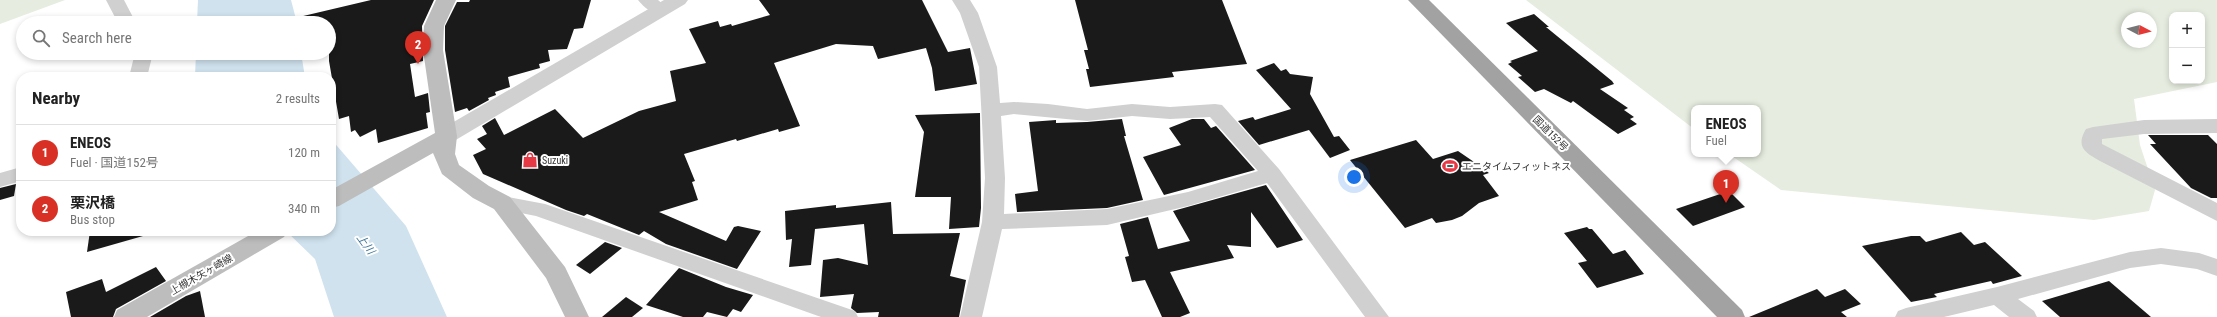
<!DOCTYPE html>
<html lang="en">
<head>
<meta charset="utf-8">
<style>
	:root { --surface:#fff; --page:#f6f6f6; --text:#222; --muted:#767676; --line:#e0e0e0; --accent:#d93025 }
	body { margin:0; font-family:"Roboto Condensed","Noto Sans JP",sans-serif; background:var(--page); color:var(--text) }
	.controls { position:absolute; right:12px; top:12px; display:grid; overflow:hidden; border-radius:8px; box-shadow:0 2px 6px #0003 }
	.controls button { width:36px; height:36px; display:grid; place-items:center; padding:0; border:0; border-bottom:1px solid var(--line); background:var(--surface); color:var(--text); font:20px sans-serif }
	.compass { position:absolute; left:2121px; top:12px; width:36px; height:36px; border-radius:50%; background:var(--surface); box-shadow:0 2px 6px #0003; rotate:97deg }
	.you { position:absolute; left:1354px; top:177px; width:14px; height:14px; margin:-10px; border:3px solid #fff; border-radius:50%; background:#1a73e8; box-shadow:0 0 0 6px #1a73e833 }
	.badge { display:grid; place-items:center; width:26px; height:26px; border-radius:50%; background:var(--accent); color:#fff; font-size:13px; font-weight:700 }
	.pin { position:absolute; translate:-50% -33px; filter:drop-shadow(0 1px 2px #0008) }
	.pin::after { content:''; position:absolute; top:21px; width:14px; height:12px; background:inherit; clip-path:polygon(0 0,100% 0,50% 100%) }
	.popup { position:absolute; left:1691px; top:105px; width:70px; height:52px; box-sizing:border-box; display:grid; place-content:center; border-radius:8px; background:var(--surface); filter:drop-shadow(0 1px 3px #0005); font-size:13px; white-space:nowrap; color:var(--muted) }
	.popup b { font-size:15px; color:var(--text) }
	.popup::after { content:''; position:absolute; left:50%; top:100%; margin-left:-8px; border:8px solid transparent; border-top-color:var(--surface) }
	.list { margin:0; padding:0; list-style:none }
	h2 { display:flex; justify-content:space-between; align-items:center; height:52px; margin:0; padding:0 16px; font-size:17px }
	h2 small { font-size:13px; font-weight:400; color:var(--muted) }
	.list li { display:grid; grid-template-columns:26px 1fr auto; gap:12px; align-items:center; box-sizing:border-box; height:56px; padding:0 16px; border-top:1px solid var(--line) }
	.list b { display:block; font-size:15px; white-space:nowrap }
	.list p { margin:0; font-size:13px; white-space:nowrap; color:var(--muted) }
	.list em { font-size:13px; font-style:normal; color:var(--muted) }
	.icon { flex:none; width:22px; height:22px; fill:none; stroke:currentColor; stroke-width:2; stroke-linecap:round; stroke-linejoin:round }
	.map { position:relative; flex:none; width:2217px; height:317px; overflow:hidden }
	.search { position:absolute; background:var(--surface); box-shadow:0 2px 6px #0003; left:16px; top:16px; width:320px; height:44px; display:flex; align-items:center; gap:10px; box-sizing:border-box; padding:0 14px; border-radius:22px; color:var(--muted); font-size:15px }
	.panel { position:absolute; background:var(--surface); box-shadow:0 2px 6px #0003; left:16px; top:72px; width:320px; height:164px; border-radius:16px }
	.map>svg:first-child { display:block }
	.green { fill:#e6ecdf; fill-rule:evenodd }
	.water { fill:#cfe2ee }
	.building { fill:#1a1a1a }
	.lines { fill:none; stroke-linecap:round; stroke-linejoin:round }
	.minor { fill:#d0d0d0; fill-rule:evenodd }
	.tertiary { fill:#d0d0d0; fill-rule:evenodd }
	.secondary { fill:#bdbdbd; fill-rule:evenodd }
	.trunk { fill:#a2a2a2; fill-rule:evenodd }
	.labels { text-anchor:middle; stroke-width:4; stroke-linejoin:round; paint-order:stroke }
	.street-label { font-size:10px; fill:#333; stroke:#fff }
	.poi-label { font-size:10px; fill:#333; stroke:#fff; text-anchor:start }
	.water-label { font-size:11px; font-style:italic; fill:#3f7597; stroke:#fff }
</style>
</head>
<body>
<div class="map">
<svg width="2217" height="317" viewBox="0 0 2217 317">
	<rect width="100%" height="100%" fill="#fff"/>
	<!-- green -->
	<g class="green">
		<path d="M0,0H65L0,24Z"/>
		<path d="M1526,0H2217V82L2134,99L2140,145L2155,190L2149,211L2094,220L1781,190L1729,154H1758V108H1694V129ZM2172,15H2202V81H2172ZM2127,18H2151V42H2127Z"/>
	</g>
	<!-- water -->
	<g class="water">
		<path d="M198,0H291L297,23H197Z"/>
		<path d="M196,53H301L305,77H195Z"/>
		<path d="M331,139L406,226L447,317H334L315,259L286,231H331Z"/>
	</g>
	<!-- building -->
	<g class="building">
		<path d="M371,0H434L422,26L423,61L410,64L415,97L428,93L430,112L426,113L428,128L378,143L376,129L360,137L355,130L351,132L349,116L339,119L329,61V23H300L299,17Z"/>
		<path d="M470,0H591L583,28L574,29L567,49L548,50L550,61L539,64L540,68L508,77L510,87L495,92L496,95L488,98L489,100L469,111L467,108L455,112L445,50V26L457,2H469Z"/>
		<path d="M759,0H922L948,52L970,48L977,84L935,91L932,68L926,48L878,59L873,46L836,44L774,63L800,126L779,132L778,129L737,141L736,139L684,154L695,181L692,182L698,200L659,212L726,241L734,227L738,226L761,231L737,269L666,244L644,231L639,235L587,214L584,216L566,210L483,174L473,155L486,149L477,139L487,134L482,126L495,118L504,135L555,109L583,138L639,111L676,101L670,71L706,63L689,29L718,21L720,27L731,24L732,26L770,15Z"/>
		<path d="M1075,0H1222L1247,64L1172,72L1174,77L1090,87L1086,69H1089L1084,50H1088Z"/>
		<path d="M1534,14L1549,27H1546L1612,81L1614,84L1600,89L1628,108L1624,110L1634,117L1630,119L1637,124L1618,134L1573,101L1571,103L1544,89L1535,92L1518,77L1522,76L1508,64L1512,62L1510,61L1538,51L1506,23Z"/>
		<path d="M1274,63L1281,71L1286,69L1290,74L1313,77L1310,94L1334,137L1339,136L1350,150L1330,158L1309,130L1259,145L1238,121L1253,117L1255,120L1291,109L1256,70Z"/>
		<path d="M980,113L981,208L979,227L949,229L951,197H915L924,132L915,115Z"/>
		<path d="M1122,119L1126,136H1124L1143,200L1107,208L1017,212L1015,194L1038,191L1029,122L1056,120V123L1087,122Z"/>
		<path d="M1192,119H1204L1211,128L1216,126L1255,170L1164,195L1143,157L1181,145L1169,128Z"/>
		<path d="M2148,135H2208L2217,144V198H2211L2191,188L2150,144H2156Z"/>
		<path d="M1416,140L1433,159L1458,151L1477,164L1489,173L1483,175L1499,196L1479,203L1462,216L1452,220L1436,223L1432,218L1405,228L1350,160Z"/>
		<path d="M16,184L14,196L0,200V188Z"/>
		<path d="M1266,185L1303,240L1277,248L1251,212V247L1227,245L1234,258L1170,272L1190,313L1180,317H1162L1145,280L1132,282L1125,257L1129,256L1120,224L1148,217L1158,249L1190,241L1173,211Z"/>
		<path d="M1729,191L1745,207L1693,226L1676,209Z"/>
		<path d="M891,202L893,234L960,233L950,276L966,280L959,317H878L879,312L857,313L851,308L854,294L820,297L823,260L838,258L868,265L864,224L815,229L811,265L789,267L792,239L786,240L785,211L836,205V208Z"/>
		<path d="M1587,227L1589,229H1592L1613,254L1625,250L1644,274L1597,288L1578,263L1587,261L1564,233Z"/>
		<path d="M90,231H143V236L87,252Z"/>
		<path d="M1961,232L1974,245L1985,242L2022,276L1993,284L1991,281L1934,294L1937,297L1911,302L1862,246L1911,236H1920L1926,242Z"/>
		<path d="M605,242L622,248L590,274L576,265Z"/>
		<path d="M156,267L166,281L116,309L113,317H71L66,292L102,279L106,292Z"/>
		<path d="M679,268L726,287L753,295L741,312L733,309L727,317L707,312L703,317H683L646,305Z"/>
		<path d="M2109,281L2151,317H2060L2042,301Z"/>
		<path d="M1817,289L1825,297L1845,289L1861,304L1841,312L1847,317H1749Z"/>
		<path d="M200,291L205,317H150L186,296Z"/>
		<path d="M626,297L643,308L632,317H602Z"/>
	</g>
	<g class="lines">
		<!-- minor -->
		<g class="minor">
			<path d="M106,0H124L136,23H118Z"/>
			<path d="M638,0H658L670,10L667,14C656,17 645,9 638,0Z"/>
			<path d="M952,0H970L978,13L997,67L1000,103L1014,102L1048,104L1087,109L1132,104L1170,107L1215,104L1222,105L1279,169L1389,317H1365L1267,183L1188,206L1107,225L1002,229L982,317H960L982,222L985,178L979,67L960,13ZM1014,114L1087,121L1132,116L1170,119L1210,117L1258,171L1188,192L1107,209L1004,214L1005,178L1001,116Z"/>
			<path d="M135,53H153L147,77H129Z"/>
			<path d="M2217,119V133L2144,134L2102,139V144L2217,203V221L2100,161C2086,153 2075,147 2086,129L2093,127L2144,120Z"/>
			<path d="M21,167V181L0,187V173Z"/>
			<path d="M502,196L545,204L855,311L858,317H821L536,216L495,208L492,203L495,198Z"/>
			<path d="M2161,248L2199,253L2217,259V276L2197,269L2161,264L2130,268L2018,299L2034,311L2037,317H2009L1994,305L1944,317H1895L1898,311L1906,308L1997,287L2130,252Z"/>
		</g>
		<!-- tertiary -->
		<path class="tertiary" d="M664,0H688L685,4L454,141L446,143L438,141L435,136L438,131Z"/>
		<!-- secondary -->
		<g class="secondary">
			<path d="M436,0H456L444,26L443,50L457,136L455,154L459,165L489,186L510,197L565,267L589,317H565L546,278L494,209L473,198L442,174L433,153L339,206L331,208V190L435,133L423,50L424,26Z"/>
			<path d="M257,231H288L284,237L147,317H114L117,310Z"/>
		</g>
		<!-- trunk -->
		<path class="trunk" d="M1408,0H1429L1742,310L1745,317H1717Z"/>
	</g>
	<!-- icons -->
	<defs>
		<symbol id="shop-bare" viewBox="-9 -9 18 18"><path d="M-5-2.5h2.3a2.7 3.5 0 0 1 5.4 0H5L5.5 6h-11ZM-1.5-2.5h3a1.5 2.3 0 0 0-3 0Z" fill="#e63946" stroke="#fff" stroke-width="2.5" paint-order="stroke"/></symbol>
		<symbol id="stadium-bare" viewBox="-9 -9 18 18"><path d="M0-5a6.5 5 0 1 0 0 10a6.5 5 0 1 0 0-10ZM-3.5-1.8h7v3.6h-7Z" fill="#e63946" stroke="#fff" stroke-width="2.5" paint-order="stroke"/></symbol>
	</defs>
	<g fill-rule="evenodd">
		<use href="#shop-bare" x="519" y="149" width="22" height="22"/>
		<use href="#stadium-bare" x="1439" y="155" width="22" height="22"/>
	</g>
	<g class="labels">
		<!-- street labels -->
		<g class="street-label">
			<text transform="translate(1551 133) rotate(45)" y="4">国道152号</text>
			<text transform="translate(201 274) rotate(-30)" y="4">上槻木矢ヶ崎線</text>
		</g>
		<!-- poi labels -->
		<g class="poi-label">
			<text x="542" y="164">Suzuki</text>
			<text x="1462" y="170">エニタイムフィットネス</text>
		</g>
		<!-- water labels -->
		<g class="water-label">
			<text transform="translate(366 244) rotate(54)" y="4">上川</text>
		</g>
	</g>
</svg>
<div class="controls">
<button>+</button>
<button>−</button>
</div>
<svg class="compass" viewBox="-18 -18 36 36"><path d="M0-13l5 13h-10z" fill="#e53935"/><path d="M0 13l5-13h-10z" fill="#767676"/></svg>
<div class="you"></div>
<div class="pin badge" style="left:1726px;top:203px">1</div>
<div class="popup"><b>ENEOS</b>Fuel</div>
<div class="pin badge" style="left:418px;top:64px">2</div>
<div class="search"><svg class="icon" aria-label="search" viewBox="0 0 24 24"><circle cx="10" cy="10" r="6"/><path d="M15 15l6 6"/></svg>Search here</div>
<section class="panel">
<h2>Nearby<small>2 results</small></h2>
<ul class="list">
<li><span class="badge">1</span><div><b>ENEOS</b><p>Fuel · 国道152号</p></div><em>120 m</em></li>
<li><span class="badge">2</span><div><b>栗沢橋</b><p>Bus stop</p></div><em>340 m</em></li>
</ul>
</section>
</div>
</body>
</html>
